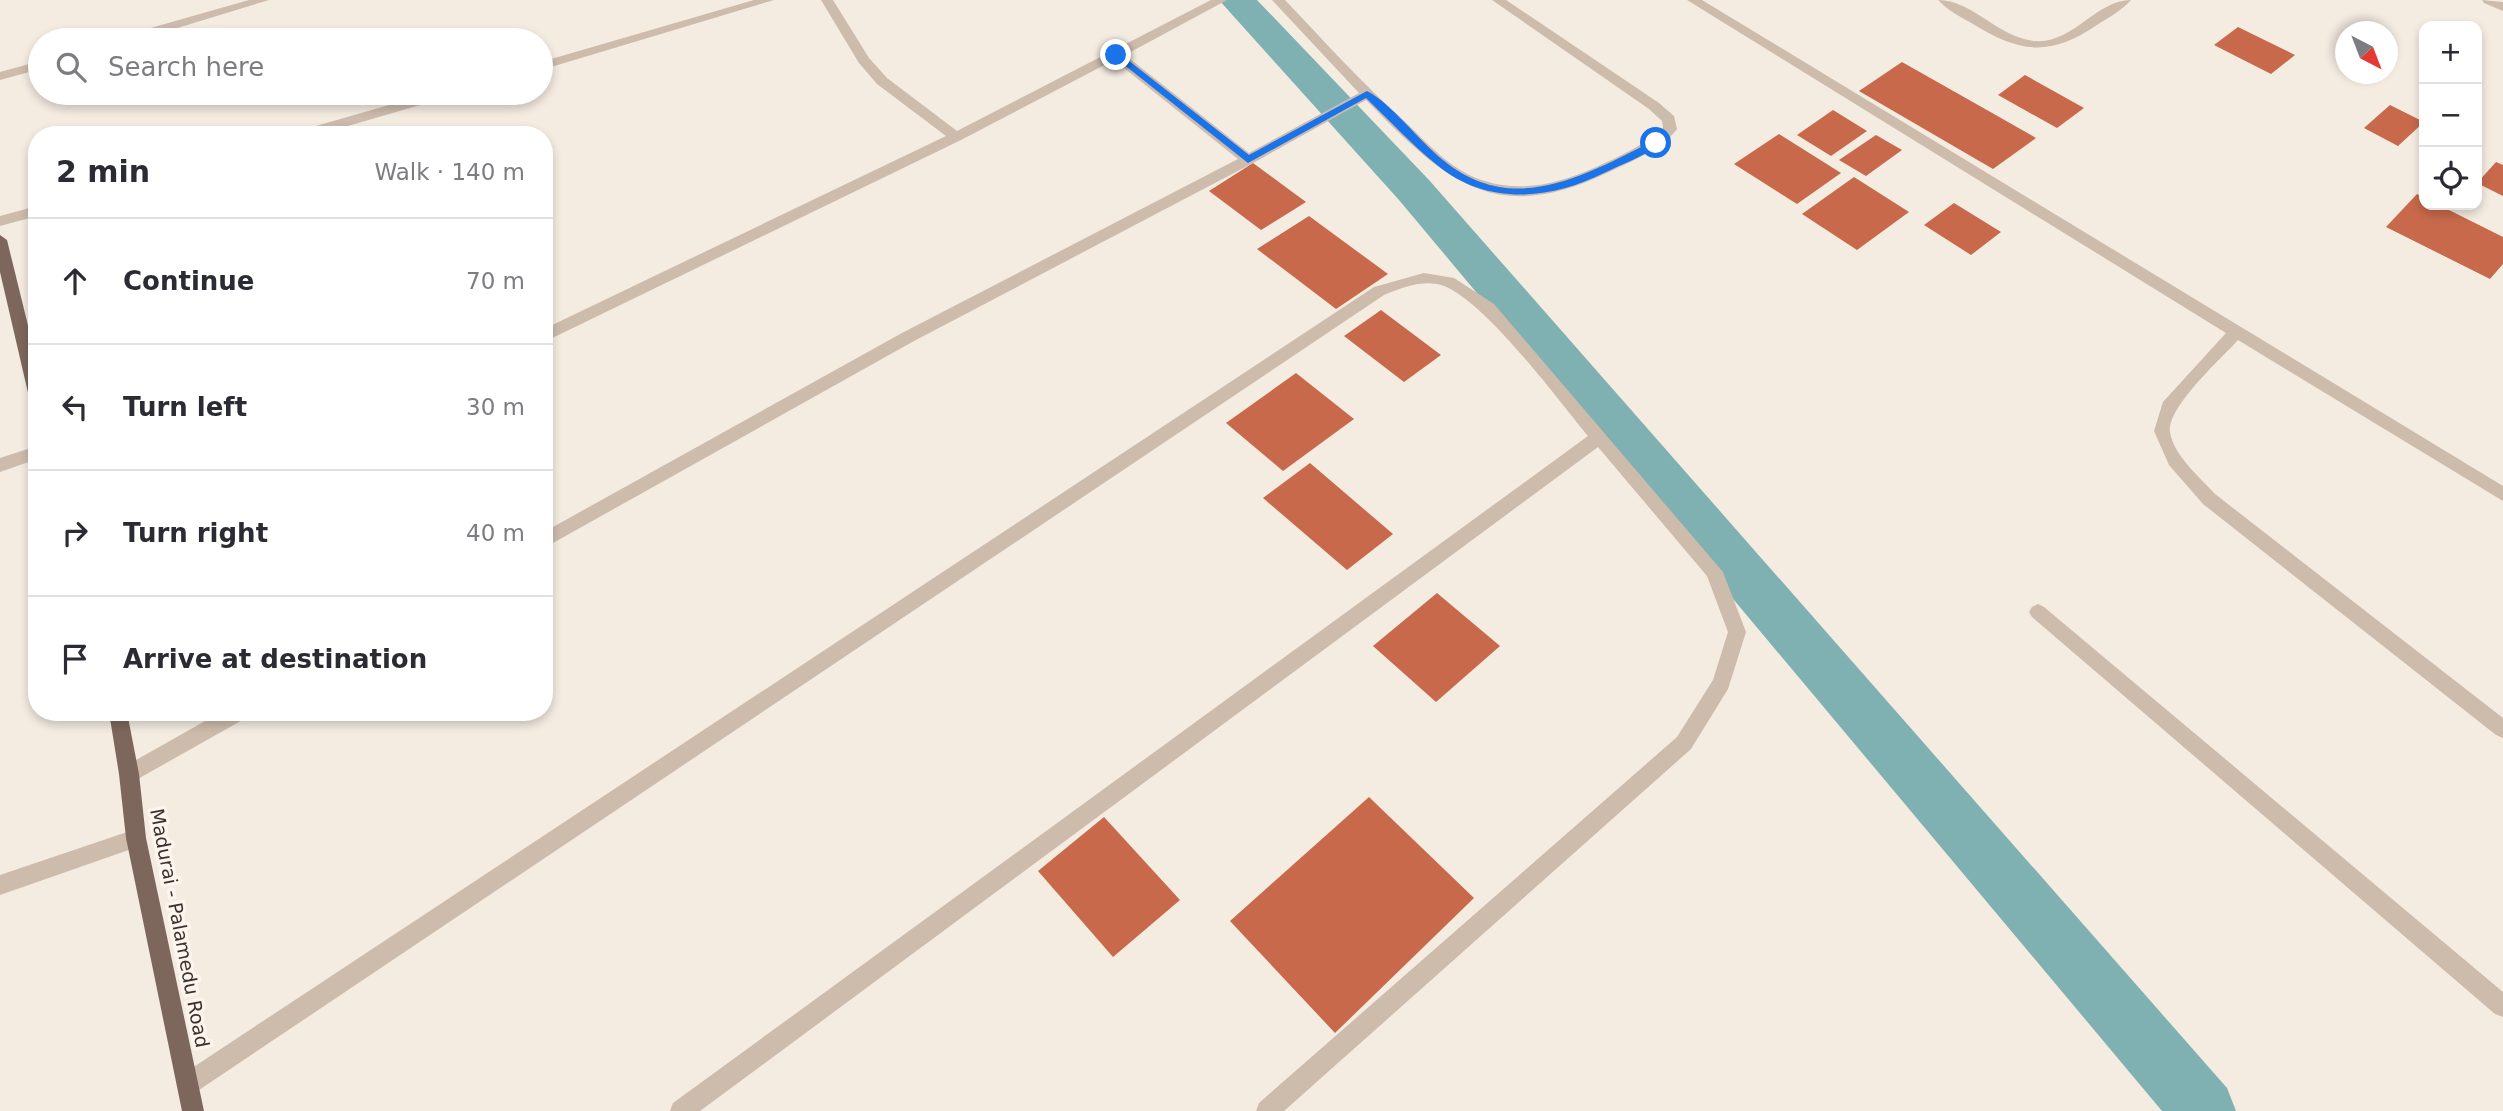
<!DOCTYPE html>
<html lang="en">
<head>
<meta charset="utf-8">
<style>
	:root { --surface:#fff; --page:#f7f7f7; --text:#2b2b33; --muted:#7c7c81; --line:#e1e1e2 }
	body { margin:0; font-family:"DejaVu Sans",sans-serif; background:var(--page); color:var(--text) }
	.controls { position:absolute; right:21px; top:21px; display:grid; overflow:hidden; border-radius:14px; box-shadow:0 4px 10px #0003 }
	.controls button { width:63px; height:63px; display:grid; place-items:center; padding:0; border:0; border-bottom:2px solid var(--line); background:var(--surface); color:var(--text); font:35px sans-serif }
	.compass { position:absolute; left:2335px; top:21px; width:63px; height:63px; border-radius:50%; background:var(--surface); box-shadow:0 4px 10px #0003; rotate:138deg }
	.stop { position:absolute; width:21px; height:21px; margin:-16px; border:5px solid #1a73e8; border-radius:50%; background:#fff }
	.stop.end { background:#1a73e8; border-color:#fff; box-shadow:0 2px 7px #0008 }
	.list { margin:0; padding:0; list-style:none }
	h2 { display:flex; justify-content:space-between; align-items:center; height:91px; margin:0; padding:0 28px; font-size:30px }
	h2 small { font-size:23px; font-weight:400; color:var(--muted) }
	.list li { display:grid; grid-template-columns:46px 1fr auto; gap:21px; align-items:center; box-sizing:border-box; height:126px; padding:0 28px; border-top:2px solid var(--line) }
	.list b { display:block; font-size:26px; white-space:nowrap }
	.list em { font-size:23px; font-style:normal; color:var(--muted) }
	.icon { flex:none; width:38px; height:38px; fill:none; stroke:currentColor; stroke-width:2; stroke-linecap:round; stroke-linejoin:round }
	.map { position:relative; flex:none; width:2503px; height:1111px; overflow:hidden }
	.search { position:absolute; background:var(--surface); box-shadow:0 4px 10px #0003; left:28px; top:28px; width:525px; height:77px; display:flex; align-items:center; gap:18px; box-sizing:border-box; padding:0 24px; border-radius:38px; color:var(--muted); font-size:26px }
	.panel { position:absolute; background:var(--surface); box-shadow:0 4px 10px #0003; left:28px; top:126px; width:525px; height:595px; border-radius:28px }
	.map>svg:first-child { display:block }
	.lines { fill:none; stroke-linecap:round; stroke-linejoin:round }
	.canal { fill:#7fb0b2; fill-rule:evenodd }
	.building { fill:#c8694b }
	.lane { fill:#cdbbac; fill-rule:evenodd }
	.street { fill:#cdbbac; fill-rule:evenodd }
	.primary { fill:#7d675c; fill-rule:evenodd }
	.route { fill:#1a73e8 }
	.labels { text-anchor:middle; stroke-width:7; stroke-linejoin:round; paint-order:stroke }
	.street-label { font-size:19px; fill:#3b302b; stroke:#fbf5ee }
</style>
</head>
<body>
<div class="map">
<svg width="2503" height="1111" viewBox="0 0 2503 1111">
	<rect width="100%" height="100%" fill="#f4ebe1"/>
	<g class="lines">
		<!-- canal -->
		<path class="canal" d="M1219,0H1257L1429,180L2227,1088L2236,1111H2162L1399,200Z"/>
	</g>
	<!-- building -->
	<g class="building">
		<path d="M2238,27L2295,55L2271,74L2214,45Z"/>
		<path d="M1902,62L2001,118L2036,138L1993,169L1859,91Z"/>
		<path d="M2025,75L2084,108L2057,128L1998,95Z"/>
		<path d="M2390,105L2424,122L2398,146L2364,128Z"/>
		<path d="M1833,110L1867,131L1831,156L1797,135Z"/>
		<path d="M1779,134L1841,173L1797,204L1734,164Z"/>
		<path d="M1876,135L1902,150L1866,176L1839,160Z"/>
		<path d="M2496,162L2503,165V196L2477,183Z"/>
		<path d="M1253,163L1306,202L1261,230L1209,191Z"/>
		<path d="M1854,177L1909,212L1857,250L1802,214Z"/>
		<path d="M2417,194L2424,198V205H2439L2503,237V264L2490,279L2386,227Z"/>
		<path d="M1954,203L2001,232L1971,255L1924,225Z"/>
		<path d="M1309,216L1388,274L1336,309L1257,249Z"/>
		<path d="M1381,310L1441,355L1404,382L1344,336Z"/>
		<path d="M1296,373L1354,419L1283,471L1226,423Z"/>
		<path d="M1310,463L1393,534L1347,570L1263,498Z"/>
		<path d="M1437,593L1500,646L1436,702L1373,646Z"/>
		<path d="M1369,797L1474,898L1335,1033L1230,921Z"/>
		<path d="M1104,817L1180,900L1113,957L1038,871Z"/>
	</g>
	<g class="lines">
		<!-- lane -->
		<path class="lane" d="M136,829L143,831L146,838L143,845L0,895V875Z"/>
		<!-- street -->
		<g class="street">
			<path d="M249,0H269L138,40H117L119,37Z"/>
			<path d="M754,0H774L541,70V62Z"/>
			<path d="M821,0H833L869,58L887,78L957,131L1211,0H1227L1125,55L1249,153L1359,93L1272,0H1285C1323,40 1360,81 1401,118C1427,142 1450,171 1485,181C1522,193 1560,183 1594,168C1618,157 1643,146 1663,128L1662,121L1649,109L1492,0H1506L1659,103L1674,116L1677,129C1661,150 1632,161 1609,172C1493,228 1445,180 1366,100L1253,163L914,341L544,548V532L902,333L1238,159L1114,60L961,140L544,342V329L946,136L877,84L859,63Z"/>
			<path d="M1687,0H1702L2503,486V501L2238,340C2221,359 2167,407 2170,432C2173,455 2200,477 2215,494L2503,718V738L2496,735L2203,504L2169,465L2154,431L2163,402L2226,333Z"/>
			<path d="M1938,0C1973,0 1998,38 2035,41C2073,44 2096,0 2131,0C2122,10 2108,18 2097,25C2050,57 2020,53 1973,24C1961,17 1947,10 1938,0Z"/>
			<path d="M2482,0L2503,2V11L2484,3Z"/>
			<path d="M40,61V69L0,80V72Z"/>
			<path d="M431,93H453L451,96L317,135H293L295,132Z"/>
			<path d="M37,206V216L0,226V216Z"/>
			<path d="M1424,273L1454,278L1494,304L1723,572L1746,632L1728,689L1691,749L1284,1111H1256L1259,1103L1677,737L1713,680L1728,632L1707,576L1598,447L700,1111H670L673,1103L1588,436C1559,401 1478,291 1437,284C1418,281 1401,288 1384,295L196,1092L188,1095L180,1092L177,1084L180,1076L1374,287Z"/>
			<path d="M37,446V459L0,472V458Z"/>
			<path d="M2038,604L2044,607L2503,992V1017L2495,1014L2032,617L2029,612L2032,607Z"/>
			<path d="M221,712H248L246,718L136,780L129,783L122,780L119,774L122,768Z"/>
		</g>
		<!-- primary -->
		<g class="primary">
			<path d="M0,235L7,240L37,362V403L29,397L0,272Z"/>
			<path d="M109,712H127L139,774L146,838L204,1111H182L126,838L119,774Z"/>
		</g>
	</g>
	<!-- route -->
	<path class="route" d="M1113,53H1119L1249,155L1367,91C1391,103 1420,142 1443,160C1513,218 1585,175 1653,141L1661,143C1646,156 1622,164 1604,173C1549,200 1487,206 1437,165C1412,145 1389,120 1366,98L1248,163L1113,56Z"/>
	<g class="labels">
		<!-- street labels -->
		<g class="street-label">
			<text transform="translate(180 928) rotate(79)" y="7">Madurai - Palamedu Road</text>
		</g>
	</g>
</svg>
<div class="controls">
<button>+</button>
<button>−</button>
<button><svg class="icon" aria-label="locate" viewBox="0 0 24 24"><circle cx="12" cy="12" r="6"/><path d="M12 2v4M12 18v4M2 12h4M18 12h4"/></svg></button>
</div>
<svg class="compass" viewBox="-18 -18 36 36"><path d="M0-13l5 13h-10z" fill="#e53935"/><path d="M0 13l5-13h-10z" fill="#7c7c81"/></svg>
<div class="stop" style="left:1656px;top:143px"></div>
<div class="stop end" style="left:1116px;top:55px"></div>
<div class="search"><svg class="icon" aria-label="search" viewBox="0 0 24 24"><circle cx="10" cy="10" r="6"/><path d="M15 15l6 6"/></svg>Search here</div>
<section class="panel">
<h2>2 min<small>Walk · 140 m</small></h2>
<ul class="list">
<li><svg class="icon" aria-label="ahead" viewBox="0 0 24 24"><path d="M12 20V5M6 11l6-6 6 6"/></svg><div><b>Continue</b></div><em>70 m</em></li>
<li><svg class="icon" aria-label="left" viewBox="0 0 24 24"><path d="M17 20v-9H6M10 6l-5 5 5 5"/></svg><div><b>Turn left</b></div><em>30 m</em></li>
<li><svg class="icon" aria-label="right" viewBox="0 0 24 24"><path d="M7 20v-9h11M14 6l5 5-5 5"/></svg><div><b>Turn right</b></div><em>40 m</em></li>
<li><svg class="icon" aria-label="arrive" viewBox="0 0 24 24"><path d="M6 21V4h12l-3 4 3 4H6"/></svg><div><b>Arrive at destination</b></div></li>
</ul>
</section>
</div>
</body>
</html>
